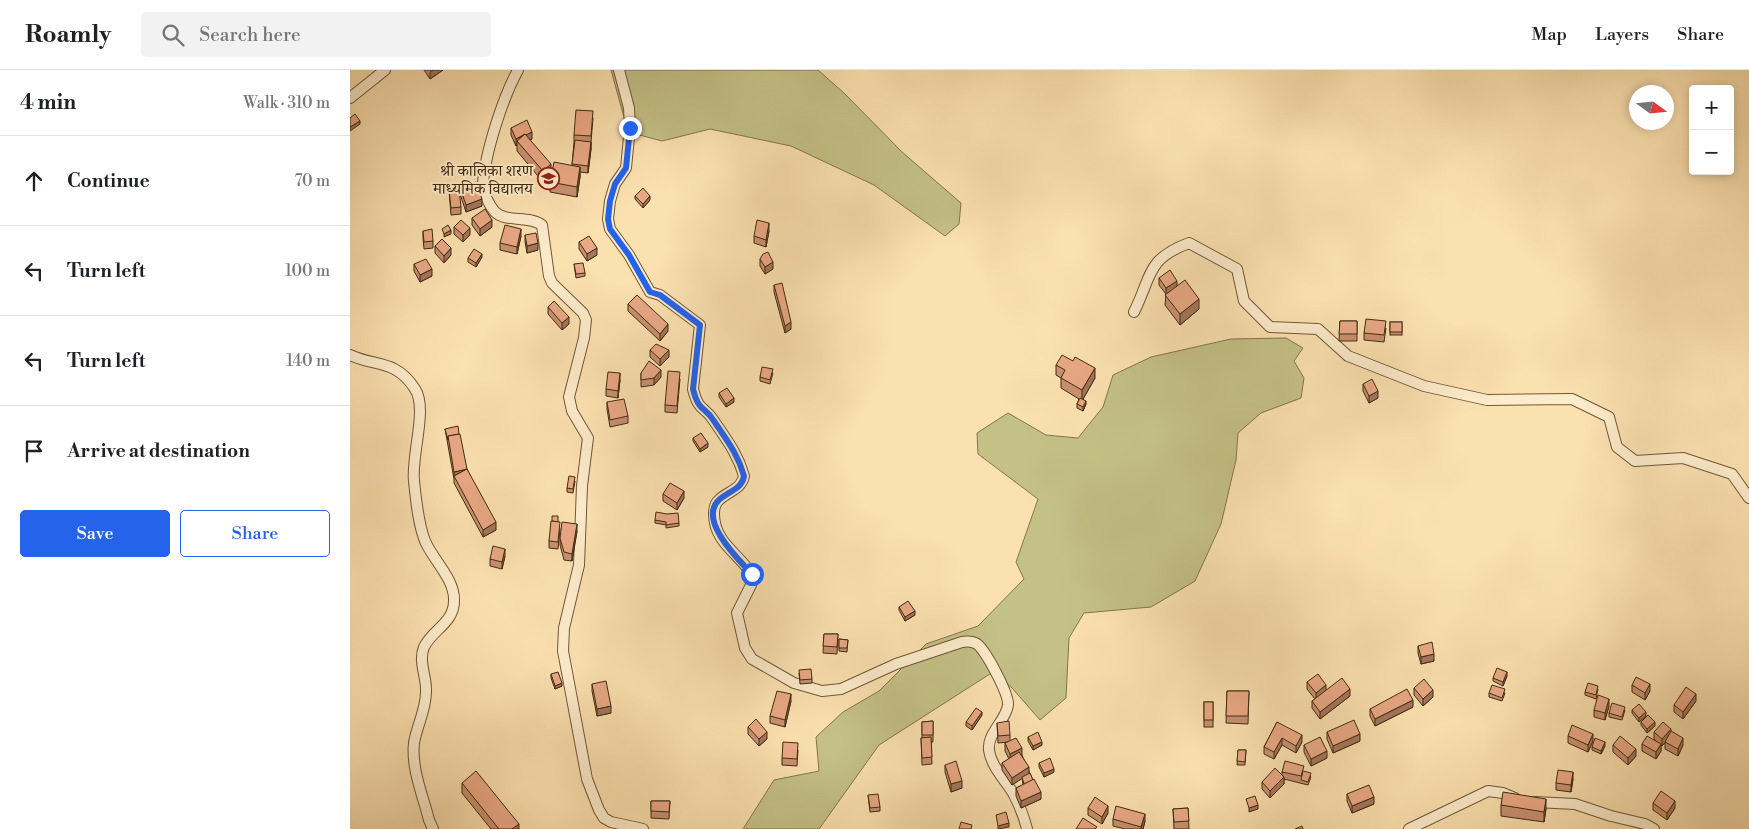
<!DOCTYPE html>
<html lang="en">
<head>
<meta charset="utf-8">
<style>
	:root { --surface:#fff; --page:#f2f2f2; --text:#202124; --muted:#757577; --line:#e0e0e0; --accent:#2563eb }
	body { margin:0; font-family:"Libre Bodoni","Noto Serif Devanagari",serif; background:var(--page); color:var(--text) }
	.controls { position:absolute; right:15px; top:15px; display:grid; overflow:hidden; border-radius:5px; box-shadow:0 2px 8px #0003 }
	.controls button { width:45px; height:45px; display:grid; place-items:center; padding:0; border:0; border-bottom:1px solid var(--line); background:var(--surface); color:var(--text); font:25px sans-serif }
	.compass { position:absolute; left:1279px; top:15px; width:45px; height:45px; border-radius:50%; background:var(--surface); box-shadow:0 2px 8px #0003; rotate:105deg }
	.stop { position:absolute; width:15px; height:15px; margin:-11px; border:4px solid #2563eb; border-radius:50%; background:#fff }
	.stop.end { background:#2563eb; border-color:#fff; box-shadow:0 1px 5px #0008 }
	.list { margin:0; padding:0; list-style:none }
	h2 { display:flex; justify-content:space-between; align-items:center; height:65px; margin:0; padding:0 20px; font-size:21px }
	h2 small { font-size:16px; font-weight:400; color:var(--muted) }
	.list li { display:grid; grid-template-columns:32px 1fr auto; gap:15px; align-items:center; box-sizing:border-box; height:90px; padding:0 20px; border-top:1px solid var(--line) }
	.list b { display:block; font-size:19px; white-space:nowrap }
	.list em { font-size:16px; font-style:normal; color:var(--muted) }
	.actions { display:flex; gap:10px; padding:15px 20px }
	.actions a { flex:1; padding:11px 0; border:1px solid var(--accent); border-radius:5px; text-align:center; font-size:18px; color:var(--accent) }
	.actions .main { background:var(--accent); color:#fff }
	.icon { flex:none; width:28px; height:28px; fill:none; stroke:currentColor; stroke-width:2; stroke-linecap:round; stroke-linejoin:round }
	.map { position:relative; flex:none; width:1399px; height:759px; overflow:hidden }
	header { display:flex; align-items:center; gap:30px; box-sizing:border-box; height:70px; padding:0 25px; background:var(--surface); border-bottom:1px solid var(--line) }
	header strong { font-size:24px }
	nav { display:flex; gap:28px; margin-inline-start:auto; font-size:18px }
	.search { width:350px; height:45px; background:var(--page); display:flex; align-items:center; gap:12px; box-sizing:border-box; padding:0 18px; border-radius:5px; color:var(--muted); font-size:19px }
	main { display:flex }
	aside { flex:1; background:var(--surface) }
	.map>svg:first-child { display:block }
	.green { fill:#c4c187; stroke:#82764a }
	.lines { fill:none; stroke-linecap:round; stroke-linejoin:round }
	.street-casing { stroke:#6f5836; stroke-width:12 }
	.street { stroke:#fdeccc; stroke-width:10 }
	.wall { fill:#c99173; stroke:#402b0e }
	.shaded-wall { fill:#a4765e; stroke:#402b0e }
	.building { fill:#eaa986; stroke:#402b0e }
	.route { stroke:#2563eb; stroke-width:6 }
	.labels { text-anchor:middle; stroke-width:4; stroke-linejoin:round; paint-order:stroke }
	.poi-label { font-size:16px; fill:#402b0e; stroke:#fdeccc; text-anchor:end }
</style>
</head>
<body>
<header>
<strong>Roamly</strong>
<div class="search"><svg class="icon" aria-label="search" viewBox="0 0 24 24"><circle cx="10" cy="10" r="6"/><path d="M15 15l6 6"/></svg>Search here</div>
<nav><a>Map</a><a>Layers</a><a>Share</a></nav>
</header>
<main>
<aside>
<h2>4 min<small>Walk · 310 m</small></h2>
<ul class="list">
<li><svg class="icon" aria-label="ahead" viewBox="0 0 24 24"><path d="M12 20V5M6 11l6-6 6 6"/></svg><div><b>Continue</b></div><em>70 m</em></li>
<li><svg class="icon" aria-label="left" viewBox="0 0 24 24"><path d="M17 20v-9H6M10 6l-5 5 5 5"/></svg><div><b>Turn left</b></div><em>100 m</em></li>
<li><svg class="icon" aria-label="left" viewBox="0 0 24 24"><path d="M17 20v-9H6M10 6l-5 5 5 5"/></svg><div><b>Turn left</b></div><em>140 m</em></li>
<li><svg class="icon" aria-label="arrive" viewBox="0 0 24 24"><path d="M6 21V4h12l-3 4 3 4H6"/></svg><div><b>Arrive at destination</b></div></li>
</ul>
<div class="actions"><a class="main">Save</a><a>Share</a></div>
</aside>
<div class="map">
<svg width="1399" height="759" viewBox="0 0 1399 759">
	<rect width="100%" height="100%" fill="#fce1b0"/>
	<filter id="stains"><feTurbulence type="fractalNoise" baseFrequency=".004" numOctaves="4"/><feColorMatrix values="0 0 0 0 .2 0 0 0 0 .09 0 0 0 0 .02 0 0 0 .5 -.17"/></filter>
	<radialGradient id="worn" r=".72"><stop offset=".6" stop-color="#630" stop-opacity="0"/><stop offset="1" stop-color="#630" stop-opacity=".3"/></radialGradient>
	<!-- green -->
	<g class="green">
		<path d="M261,0H468L495,24L552,82L611,133L609,154L595,166L524,115L441,76L360,59L312,71L278,62Z"/>
		<path d="M936,268L953,278L944,291L954,308L951,328L911,343L888,363L886,390L871,454L845,511L801,537L734,543L719,568L716,628L690,650L662,618L643,602L529,675L469,759H393L424,710L469,701L466,667L493,642L529,621L576,574L628,556L674,509L666,492L688,429L628,384L627,363L658,343L696,365L728,368L753,337L763,305L801,287L881,269Z"/>
	</g>
	<g class="lines">
		<defs>
			<g id="street">
				<path d="M168,0C153,27 135,83 133,114C133,123 139,135 145,142C157,153 179,145 192,155L199,206L202,213L233,243L236,250L234,268L219,327L222,341L238,368L232,416L229,495L214,558L213,581L237,709L249,740L254,748L261,752L293,759"/>
				<path d="M269,0L279,38L280,57L276,98L265,114L260,131L258,149L260,159L279,185L300,222L310,225L350,255L343,319C349,343 354,335 364,351C376,369 388,384 394,406C391,420 378,421 369,430C365,433 364,439 364,444C364,473 390,484 403,506L401,515L387,543L395,578L402,589L444,613L472,621L491,619L546,594L612,572C618,571 622,571 627,574C636,581 659,624 658,635C656,651 637,663 639,680C641,696 655,710 663,723C669,734 674,747 677,759"/>
				<path d="M0,28L35,0"/>
				<path d="M784,242C802,206 796,189 839,173L887,199L894,231L920,257L968,259L998,286L1074,316L1137,330L1222,329L1259,347L1267,377L1285,391L1333,388L1382,404L1399,428"/>
				<path d="M0,285C25,297 46,289 65,319C78,339 61,385 64,411C66,430 68,453 75,471C83,490 105,509 104,531C104,553 82,560 74,577C68,592 77,607 76,622C76,640 67,655 64,673C61,698 73,726 79,750L83,759"/>
				<path d="M1185,732L1225,734L1261,746L1295,754L1304,759"/>
				<path d="M1059,759L1138,721L1153,723L1165,728"/>
			</g>
		</defs>
		<!-- street casing -->
		<use href="#street" class="street-casing"/>
		<!-- street -->
		<use href="#street" class="street"/>
	</g>
	<!-- wall -->
	<g class="wall">
		<path d="M74,0H93L80,9Z"/>
		<path d="M243,48L241,72V79L238,103L230,102V107L227,127L200,122V112L222,95L224,72V65Z"/>
		<path d="M161,58L182,69L180,70L201,105L193,112L167,81V75L166,76L161,65Z"/>
		<path d="M110,117L132,136L116,142L110,124Z"/>
		<path d="M99,120L111,137V144L101,145Z"/>
		<path d="M285,126L300,130L293,138L285,129Z"/>
		<path d="M122,148L142,157L130,166L122,155Z"/>
		<path d="M104,157L120,165L113,172L104,164Z"/>
		<path d="M73,161L83,171V178L74,179L73,168Z"/>
		<path d="M419,161L416,177L404,173V166Z"/>
		<path d="M175,165L188,180L177,183L175,172Z"/>
		<path d="M171,166L167,184L150,180V173Z"/>
		<path d="M229,172L247,185L237,191L229,179Z"/>
		<path d="M85,176L101,185L94,193L85,183Z"/>
		<path d="M132,187L126,197L118,192V188Z"/>
		<path d="M410,189L423,199L415,204L410,196Z"/>
		<path d="M64,194L82,206L70,212L64,201Z"/>
		<path d="M224,194L235,203V206L226,208Z"/>
		<path d="M809,208L827,216L849,239L830,255L815,235L816,224L809,215Z"/>
		<path d="M424,215L441,259L435,263L424,222Z"/>
		<path d="M278,234L318,261L310,271L278,241Z"/>
		<path d="M198,237L219,254L212,260L198,244Z"/>
		<path d="M990,251H1007V271H989Z"/>
		<rect x="1040" y="252" width="12" height="13"/>
		<path d="M1036,258L1034,272L1014,270V263Z"/>
		<path d="M300,280L319,287L310,296L300,287Z"/>
		<path d="M706,295L745,308L733,329L736,334L733,341L727,338V334L729,329L711,318V308L706,305Z"/>
		<path d="M291,303L311,307L304,315L291,317Z"/>
		<path d="M423,303L420,314L410,311V307Z"/>
		<path d="M330,309L327,343L315,342V335Z"/>
		<path d="M270,310L268,328L256,326V319Z"/>
		<path d="M1013,314L1028,328L1019,333L1013,321Z"/>
		<path d="M369,323L384,332L376,337L369,327Z"/>
		<path d="M257,332L278,346V353L260,357L257,339Z"/>
		<path d="M95,359L117,399L146,460L133,467L104,413V409Z"/>
		<path d="M343,368L358,377L350,382L343,371Z"/>
		<path d="M225,411L223,423L217,422V418Z"/>
		<path d="M313,424L334,428L327,440L313,431Z"/>
		<path d="M305,450L329,453V456L316,458V455L305,453Z"/>
		<path d="M208,452L210,459L208,479L199,478V471Z"/>
		<path d="M227,461L222,491L214,490L210,475V468Z"/>
		<path d="M155,486L152,499L140,496V489Z"/>
		<path d="M549,537L565,545L555,551L549,540Z"/>
		<path d="M474,564H488L487,584L473,583Z"/>
		<path d="M489,569L498,570L497,582L489,581Z"/>
		<path d="M1068,576L1084,591L1071,594L1068,583Z"/>
		<path d="M449,603L462,609V613L450,614Z"/>
		<path d="M201,604L212,616L205,619L201,608Z"/>
		<path d="M1157,606L1153,616L1143,611V608Z"/>
		<path d="M957,612L976,620L1000,626L970,649L962,638V631L965,629L957,619Z"/>
		<path d="M242,614L261,643L247,646L242,621Z"/>
		<path d="M1282,615L1300,621L1295,630L1282,622Z"/>
		<path d="M1064,618L1083,627L1073,636L1064,625Z"/>
		<path d="M1248,619L1246,629L1235,625V622Z"/>
		<path d="M877,621H899L898,654L876,653Z"/>
		<path d="M1139,623H1155L1152,631L1139,627Z"/>
		<path d="M441,631L435,657L420,653V646Z"/>
		<path d="M1346,631L1333,649L1324,642V635Z"/>
		<rect x="854" y="632" width="9" height="25"/>
		<path d="M1259,636L1255,650L1244,647V640Z"/>
		<path d="M1063,637L1025,656L1020,646V639Z"/>
		<path d="M1275,640L1272,650L1259,647V643Z"/>
		<path d="M1282,640L1296,646L1289,652L1282,643Z"/>
		<path d="M632,645L622,660L616,656V652Z"/>
		<path d="M583,651V672H581L582,694L572,695L571,668H572V652Z"/>
		<path d="M927,652L952,672L946,683L932,675L924,689L914,684V677Z"/>
		<path d="M1291,652L1305,656L1297,663L1291,655Z"/>
		<path d="M647,653L660,665V671L672,685L691,729L671,738L666,726V718L673,715L672,708L662,715L652,700V693L659,689L655,681V673L658,672L648,673Z"/>
		<path d="M398,657L417,669L409,676L398,664Z"/>
		<path d="M977,662L1010,671L983,683L977,669Z"/>
		<path d="M1304,662H1321L1333,675L1328,686L1315,679V672L1312,676L1311,675V681L1306,689L1292,681V674L1306,671L1304,669Z"/>
		<path d="M1218,666L1243,671L1238,682L1218,673Z"/>
		<path d="M678,667L692,675L683,680L678,671Z"/>
		<path d="M954,675L977,688L961,696L954,682Z"/>
		<path d="M1263,675L1286,686L1278,695L1263,682Z"/>
		<path d="M1255,676L1251,684L1242,680V677Z"/>
		<path d="M448,680L447,696L432,695V688Z"/>
		<path d="M888,680H896L895,695H887Z"/>
		<path d="M689,693L704,702L694,707L689,697Z"/>
		<path d="M595,695L612,718L601,722L595,702Z"/>
		<path d="M932,702H954L961,707L958,715L934,709V714L920,728L912,719V712L932,705Z"/>
		<path d="M1223,709L1221,722L1206,720V713Z"/>
		<path d="M112,713L169,759H141L112,723Z"/>
		<path d="M997,724L1024,734L1002,743L997,731Z"/>
		<path d="M518,725L530,737V741L520,742Z"/>
		<path d="M301,731H320L319,749L301,748Z"/>
		<path d="M1303,733L1325,738L1317,750L1303,740Z"/>
		<path d="M1151,735L1196,739L1194,752L1151,746Z"/>
		<path d="M738,738L758,743L752,754L738,745Z"/>
		<path d="M838,738L839,759H824L823,739Z"/>
		<path d="M763,749L795,751L793,759H775L763,756Z"/>
	</g>
	<!-- shaded-wall -->
	<g class="shaded-wall">
		<path d="M83,0H93L80,9V2Z"/>
		<path d="M10,51V54L0,61V57Z"/>
		<path d="M182,62V69L170,74L167,71V75L166,76V69Z"/>
		<path d="M241,72V79L238,103V96Z"/>
		<path d="M201,94V105L193,112V101Z"/>
		<path d="M230,97V107L227,127V117Z"/>
		<path d="M300,126V130L293,138V134Z"/>
		<path d="M132,129V136L116,142V135Z"/>
		<path d="M142,150V157L130,166V159Z"/>
		<path d="M419,153V161L416,177V170Z"/>
		<path d="M120,158V165L113,172V165Z"/>
		<path d="M171,159V166L167,184V177Z"/>
		<path d="M101,160V164L94,167V164Z"/>
		<path d="M188,173V180L177,183V176Z"/>
		<path d="M101,178V185L94,193V186Z"/>
		<path d="M247,178V185L237,191V184Z"/>
		<path d="M132,184V187L126,197V193Z"/>
		<path d="M423,192V199L415,204V197Z"/>
		<path d="M82,199V206L70,212V205Z"/>
		<path d="M827,211V218L816,225V218Z"/>
		<path d="M849,229V239L830,255V244Z"/>
		<path d="M219,247V254L212,260V253Z"/>
		<path d="M441,252V259L435,263V256Z"/>
		<path d="M318,254V261L310,271V264Z"/>
		<path d="M319,280V287L310,296V289Z"/>
		<path d="M745,298V308L732,331V320Z"/>
		<path d="M311,300V307L304,315V308Z"/>
		<path d="M270,303V310L268,328V321Z"/>
		<path d="M1028,321V328L1019,333V326Z"/>
		<path d="M384,328V332L376,337V334Z"/>
		<path d="M736,331V334L733,341V337Z"/>
		<path d="M358,373V377L350,382V379Z"/>
		<path d="M117,399L104,406V402Z"/>
		<path d="M334,421V428L327,440V433Z"/>
		<path d="M146,452V460L133,467V460Z"/>
		<path d="M227,454V461L222,491V484Z"/>
		<path d="M155,479V486L152,499V492Z"/>
		<path d="M565,541V545L555,551V547Z"/>
		<path d="M1084,584V591L1071,594V587Z"/>
		<path d="M1157,602V606L1153,616V612Z"/>
		<path d="M212,613V616L205,619V616Z"/>
		<path d="M1300,614V621L1295,630V623Z"/>
		<path d="M976,615V622L966,630V623Z"/>
		<path d="M1000,619V626L970,649V642Z"/>
		<path d="M1083,620V627L1073,636V629Z"/>
		<path d="M441,624V631L435,657V650Z"/>
		<path d="M1346,624V631L1333,649V642Z"/>
		<path d="M1259,629V636L1255,650V643Z"/>
		<path d="M1063,630V637L1025,656V649Z"/>
		<path d="M261,636V643L247,646V639Z"/>
		<path d="M632,642V645L622,660V656Z"/>
		<path d="M1296,642V646L1289,652V648Z"/>
		<path d="M1305,652V656L1297,663V659Z"/>
		<path d="M1321,659V666L1312,676V669Z"/>
		<path d="M417,662V669L409,676V669Z"/>
		<path d="M1010,664V671L983,683V676Z"/>
		<path d="M1243,664V671L1238,682V675Z"/>
		<path d="M952,665V672L946,683V676Z"/>
		<path d="M932,668V675L924,689V682Z"/>
		<path d="M1333,668V675L1328,686V679Z"/>
		<path d="M692,672V675L683,680V676Z"/>
		<path d="M1255,672V676L1251,684V681Z"/>
		<path d="M1311,674V681L1306,689V682Z"/>
		<path d="M672,678V685L660,691V684Z"/>
		<path d="M1286,679V686L1278,695V688Z"/>
		<path d="M977,681V688L961,696V689Z"/>
		<path d="M679,697V704L662,715V708Z"/>
		<path d="M704,699V702L694,707V703Z"/>
		<path d="M1223,702V709L1221,722V715Z"/>
		<path d="M934,707V714L920,728V721Z"/>
		<path d="M612,711V718L601,722V714Z"/>
		<path d="M691,722V729L671,738V731Z"/>
		<path d="M1024,727V734L1002,743V736Z"/>
		<path d="M1196,729V739L1194,752V742Z"/>
		<path d="M1325,731V738L1317,750V743Z"/>
		<path d="M908,735V739L899,742V738Z"/>
		<path d="M758,736V743L752,754V747Z"/>
		<path d="M795,744V751L793,759H791Z"/>
		<path d="M659,753V757L648,759V756Z"/>
		<path d="M169,754V759H162Z"/>
	</g>
	<!-- building -->
	<g class="building">
		<path d="M226,40L243,41L241,66L224,65Z"/>
		<path d="M5,44L10,51L0,57V48Z"/>
		<path d="M177,50L182,62L176,65L175,64L166,69L161,58Z"/>
		<path d="M175,64L201,94L193,101L167,71Z"/>
		<path d="M225,70L241,72L238,96L222,94Z"/>
		<path d="M204,92L230,97L227,117L200,112Z"/>
		<path d="M126,112L132,129L116,135L110,117Z"/>
		<path d="M293,118L300,126L293,134L285,126Z"/>
		<path d="M109,119L111,137L101,138L99,120Z"/>
		<path d="M135,139L142,150L130,159L122,148Z"/>
		<path d="M111,150L120,158L113,165L104,157Z"/>
		<path d="M407,150L419,153L416,170L404,166Z"/>
		<path d="M98,155L101,160L94,164L92,159Z"/>
		<path d="M155,155L171,159L167,177L150,173Z"/>
		<path d="M82,159L83,171L74,172L73,161Z"/>
		<path d="M186,163L188,173L177,176L175,165Z"/>
		<path d="M239,166L247,178L237,184L229,172Z"/>
		<path d="M92,169L101,178L94,186L85,176Z"/>
		<path d="M124,179L132,184L126,193L118,188Z"/>
		<path d="M418,182L423,192L415,197L410,189L413,184Z"/>
		<path d="M76,189L82,199L70,205L64,194Z"/>
		<path d="M233,193L235,203L226,204L224,194Z"/>
		<path d="M820,200L827,211L816,218L809,208Z"/>
		<path d="M835,210L849,229L830,244L815,225Z"/>
		<path d="M432,213L441,252L435,256L424,215Z"/>
		<path d="M287,225L318,254L310,264L278,234Z"/>
		<path d="M204,231L219,247L212,253L198,237Z"/>
		<path d="M1016,249L1036,251L1034,265L1014,263Z"/>
		<path d="M990,251H1007V264H989Z"/>
		<rect x="1040" y="252" width="12" height="10"/>
		<path d="M306,274L319,280L310,289L300,280Z"/>
		<path d="M712,285L723,291L725,287L745,298L732,320L711,308L715,300L706,295Z"/>
		<path d="M299,291L311,300L304,308L291,310V303Z"/>
		<path d="M412,297L423,299L420,310L410,307Z"/>
		<path d="M318,301L330,302L327,336L315,335Z"/>
		<path d="M258,302L270,303L268,321L256,319Z"/>
		<path d="M1022,309L1028,321L1019,326L1013,314Z"/>
		<path d="M377,318L384,328L376,334L369,323Z"/>
		<path d="M730,328L736,331L733,337L727,334Z"/>
		<path d="M274,329L278,346L260,350L257,332Z"/>
		<path d="M108,356L109,364L98,366V370L95,359Z"/>
		<path d="M351,363L358,373L350,379L343,368Z"/>
		<path d="M110,364L117,399L104,402L98,366Z"/>
		<path d="M117,399L146,452L133,460L104,406Z"/>
		<path d="M219,406L225,407L223,419L217,418Z"/>
		<path d="M320,413L334,421L327,433L313,424Z"/>
		<path d="M306,442L317,444L328,443L329,453L316,455V452L305,450Z"/>
		<path d="M202,446H208V452L202,451Z"/>
		<path d="M201,451L210,452L208,472L199,471Z"/>
		<path d="M212,452L227,454L222,484L214,482L210,468Z"/>
		<path d="M143,476L155,479L152,492L140,489Z"/>
		<path d="M558,531L565,541L555,547L549,537Z"/>
		<path d="M474,564H488L487,577L473,576Z"/>
		<path d="M489,569L498,570L497,578H489Z"/>
		<path d="M1082,572L1084,584L1071,587L1068,576Z"/>
		<path d="M1147,598L1157,602L1153,612L1143,608Z"/>
		<path d="M461,599L462,609L450,610L449,600Z"/>
		<path d="M208,602L212,613L205,616L201,604Z"/>
		<path d="M968,604L976,615L966,623L957,612Z"/>
		<path d="M1286,607L1300,614L1295,623L1282,615Z"/>
		<path d="M992,608L1000,619L970,642L962,631Z"/>
		<path d="M1074,609L1083,620L1073,629L1064,618Z"/>
		<path d="M256,611L261,636L247,639L242,614Z"/>
		<path d="M1238,613L1248,616L1246,625L1235,622Z"/>
		<path d="M1142,615L1155,619L1152,628L1139,623Z"/>
		<path d="M1336,617L1346,624L1333,642L1324,635Z"/>
		<path d="M1057,619L1063,630L1025,649L1020,639Z"/>
		<path d="M427,621L441,624L435,650L420,646Z"/>
		<path d="M877,621H899L898,646H876Z"/>
		<path d="M1248,625L1259,629L1255,643L1244,640Z"/>
		<rect x="854" y="632" width="9" height="18"/>
		<path d="M1262,633L1275,637L1272,647L1259,643Z"/>
		<path d="M1289,634L1296,642L1289,648L1282,640Z"/>
		<path d="M626,638L632,642L622,656L616,652Z"/>
		<path d="M1298,645L1305,652L1297,659L1291,652Z"/>
		<path d="M406,649L417,662L409,669L398,657Z"/>
		<path d="M1004,650L1010,664L983,676L977,662Z"/>
		<path d="M583,651V665H572V652Z"/>
		<path d="M659,651L660,665L648,666L647,653Z"/>
		<path d="M927,652L952,665L946,676L932,668L924,682L914,677Z"/>
		<path d="M1313,652L1321,659L1312,669L1304,662Z"/>
		<path d="M1222,655L1243,664L1238,675L1218,666Z"/>
		<path d="M1321,661L1333,668L1328,679L1315,672Z"/>
		<path d="M688,662L692,672L683,676L678,667Z"/>
		<path d="M1270,666L1286,679L1278,688L1263,675Z"/>
		<path d="M1297,666L1311,674L1306,682L1292,674Z"/>
		<path d="M581,667L582,687L572,688L571,668Z"/>
		<path d="M970,667L977,681L961,689L954,675Z"/>
		<path d="M666,668L672,678L660,684L655,673Z"/>
		<path d="M1245,668L1255,672L1251,681L1242,677Z"/>
		<path d="M433,672L448,673L447,689L432,688Z"/>
		<path d="M888,680H896L895,692L887,691Z"/>
		<path d="M669,682L679,697L662,708L652,693Z"/>
		<path d="M700,688L704,699L694,703L689,693Z"/>
		<path d="M606,691L612,711L601,714L595,695Z"/>
		<path d="M935,691L954,696L951,706L932,702Z"/>
		<path d="M925,698L934,707L920,721L912,712Z"/>
		<path d="M1208,700L1223,702L1221,715L1206,713Z"/>
		<path d="M126,701L169,754L162,759H149L112,713Z"/>
		<path d="M953,701L961,703L958,712L951,710Z"/>
		<path d="M680,703L683,710L674,714L672,707Z"/>
		<path d="M684,709L691,722L671,731L666,718Z"/>
		<path d="M1019,715L1024,727L1002,736L997,724Z"/>
		<path d="M1311,721L1325,731L1317,743L1303,733Z"/>
		<path d="M1153,722L1196,729L1194,742L1151,735Z"/>
		<path d="M528,724L530,737L520,738L518,725Z"/>
		<path d="M905,726L908,735L899,738L896,729Z"/>
		<path d="M745,727L758,736L752,747L738,738Z"/>
		<path d="M301,731H320L319,742L301,741Z"/>
		<path d="M766,736L795,744L791,757L763,749Z"/>
		<path d="M838,738L839,751L824,752L823,739Z"/>
		<path d="M656,742L659,753L648,756L646,745Z"/>
		<path d="M733,748L747,757L745,759H726Z"/>
		<path d="M611,752L622,755L621,759H609Z"/>
		<path d="M952,756L953,759H945Z"/>
	</g>
	<g class="lines">
		<!-- route -->
		<path class="route" d="M280,58L276,98L265,114L260,131L258,149L260,159L279,185L300,222L310,225L350,255L343,319C349,343 354,335 364,351C376,369 388,384 394,406C392,419 379,421 370,429C346,449 389,490 402,504"/>
	</g>
	<!-- icons -->
	<defs>
		<symbol id="school-ring" viewBox="-11 -11 22 22"><circle r="9.5" fill="#fdeccc" stroke="#8f2418" stroke-width="1.5"/><path d="M0-5L7-2L0 1L-7-2ZM-4 1L0 2.5L4 1V4Q0 6-4 4Z" fill="#8f2418"/></symbol>
	</defs>
	<g fill-rule="evenodd">
		<use href="#school-ring" x="186" y="96" width="25" height="25"/>
	</g>
	<g class="labels">
		<!-- poi labels -->
		<g class="poi-label">
			<text x="183" y="106">श्री कालिका शरण<tspan x="183" dy="18">माध्यमिक विद्यालय</tspan></text>
		</g>
	</g>
	<rect width="100%" height="100%" filter="url(#stains)"/>
	<rect width="100%" height="100%" fill="url(#worn)"/>
</svg>
<div class="controls">
<button>+</button>
<button>−</button>
</div>
<svg class="compass" viewBox="-18 -18 36 36"><path d="M0-13l5 13h-10z" fill="#e53935"/><path d="M0 13l5-13h-10z" fill="#757577"/></svg>
<div class="stop" style="left:402px;top:504px"></div>
<div class="stop end" style="left:280px;top:58px"></div>
</div>
</main>
</body>
</html>
